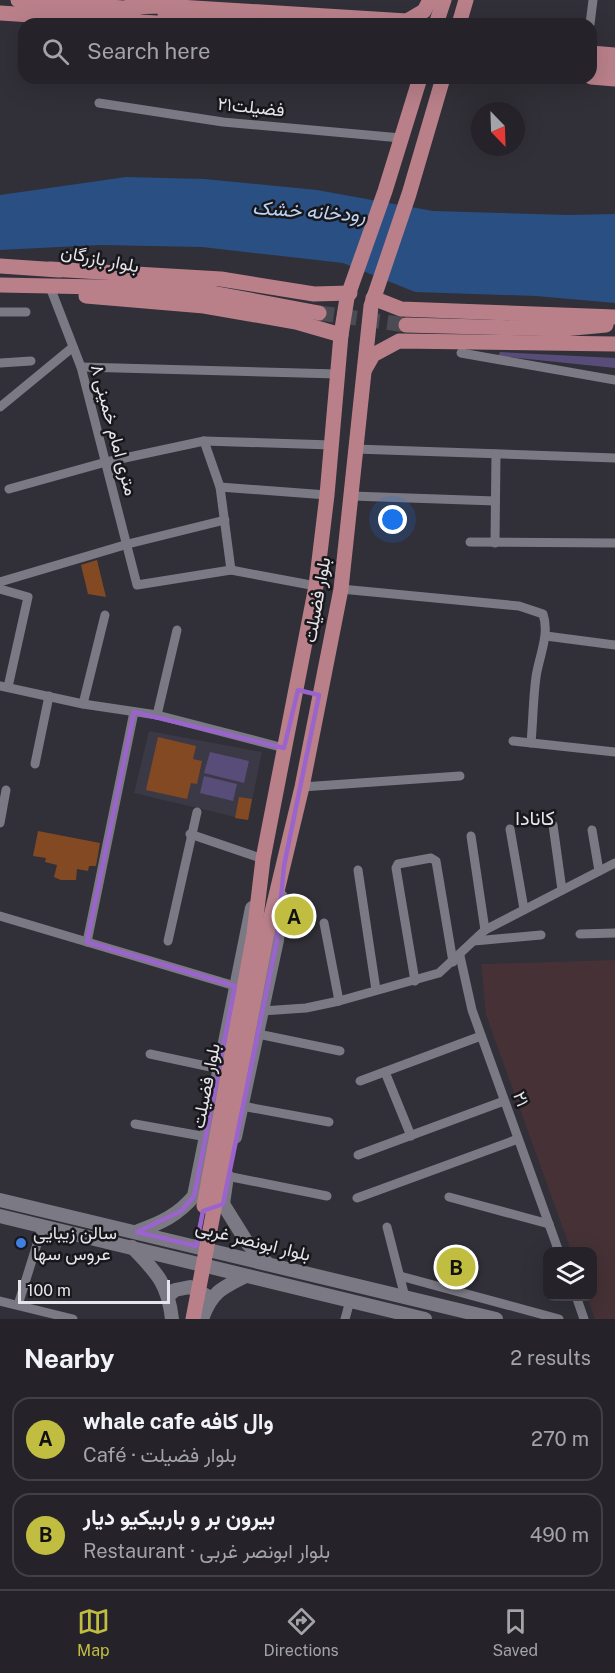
<!DOCTYPE html>
<html lang="en">
<head>
<meta charset="utf-8">
<style>
	:root { --surface:#252329; --page:#2d2b31; --text:#f1f3f6; --muted:#a3a4a8; --line:#424046; --accent:#c1bd40 }
	body { margin:0; font-family:"Public Sans",Vazirmatn,sans-serif; background:var(--page); color:var(--text) }
	.controls { position:absolute; right:18px; bottom:18px; display:grid; overflow:hidden; border-radius:12px; box-shadow:0 6px 24px #0002 }
	.controls button { width:54px; height:54px; display:grid; place-items:center; padding:0; border:0; border-bottom:2px solid var(--line); background:var(--surface); color:var(--text); font:30px sans-serif }
	.compass { position:absolute; left:471px; top:102px; width:54px; height:54px; border-radius:50%; background:var(--surface); box-shadow:0 6px 24px #0002; rotate:157deg }
	.scale { position:absolute; left:18px; bottom:15px; width:152px; box-sizing:border-box; padding-left:6px; border:3px solid #e7e5eb; border-top:0; font-size:16px; line-height:21px; white-space:nowrap; color:#e7e5eb; -webkit-text-stroke:4px #18171b; paint-order:stroke }
	.you { position:absolute; left:393px; top:520px; width:21px; height:21px; margin:-15px; border:4px solid #fff; border-radius:50%; background:#1a73e8; box-shadow:0 0 0 9px #1a73e833 }
	.badge { display:grid; place-items:center; width:39px; height:39px; border-radius:50%; background:var(--accent); color:#111; font-size:20px; font-weight:700 }
	.pin { position:absolute; translate:-50% -50%; border:3px solid #fff; box-shadow:0 2px 6px #0006 }
	.list { margin:0; padding:0; list-style:none }
	h2 { display:flex; justify-content:space-between; align-items:center; height:78px; margin:0; padding:0 24px; font-size:26px }
	h2 small { font-size:20px; font-weight:400; color:var(--muted) }
	.list li { display:grid; grid-template-columns:39px 1fr auto; gap:18px; align-items:center; box-sizing:border-box; height:84px; margin:0 12px 12px; padding:0 12px; border:2px solid var(--line); border-radius:18px }
	.list b { display:block; font-size:22px; white-space:nowrap }
	.list p { margin:0; font-size:20px; white-space:nowrap; color:var(--muted) }
	.list em { font-size:20px; font-style:normal; color:var(--muted) }
	.icon { flex:none; width:33px; height:33px; fill:none; stroke:currentColor; stroke-width:2; stroke-linecap:round; stroke-linejoin:round }
	.map { position:relative; flex:none; width:615px; height:1319px; overflow:hidden }
	.search { position:absolute; background:var(--surface); box-shadow:0 6px 24px #0002; left:18px; right:18px; top:18px; height:66px; display:flex; align-items:center; gap:15px; box-sizing:border-box; padding:0 21px; border-radius:18px; color:var(--muted); font-size:22px }
	.sheet { height:270px; background:var(--surface) }
	nav { display:flex; justify-content:space-around; align-items:center; box-sizing:border-box; height:84px; border-top:2px solid var(--line); background:var(--surface); font-size:16px; color:var(--muted) }
	nav a { display:grid; justify-items:center; gap:3px }
	nav .on { color:var(--accent) }
	.map>svg:first-child { display:block }
	.built { fill:#3c3946 }
	.industrial { fill:#453136 }
	.green { fill:#584c79 }
	.water { fill:#2a4f82 }
	.building { fill:#834922 }
	.lines { fill:none; stroke-linecap:round; stroke-linejoin:round }
	.primary-tunnel { stroke:#4c4a52; stroke-width:15; stroke-dasharray:15 8; stroke-linecap:butt }
	.street { stroke:#7b7983; stroke-width:9 }
	.secondary { stroke:#7b7983; stroke-width:14 }
	.primary { stroke:#b9808a; stroke-width:15 }
	.marked { fill:none; stroke:#9b64cc; stroke-width:4.5; stroke-linejoin:round }
	.shop-dot { fill:#3f7fe0; stroke:#18171b; stroke-width:2 }
	.labels { text-anchor:middle; stroke-width:5; stroke-linejoin:round; paint-order:stroke }
	.street-label { font-size:18px; fill:#e7e5eb; stroke:#18171b }
	.poi-label { font-size:18px; fill:#e7e5eb; stroke:#18171b; text-anchor:start }
	.water-label { font-size:20px; font-style:italic; fill:#bed4f4; stroke:#18171b }
	.neighbourhood-label { font-size:20px; fill:#e7e5eb; stroke:#18171b }
</style>
</head>
<body>
<div class="map">
<svg width="615" height="1319" viewBox="0 0 615 1319">
	<rect width="100%" height="100%" fill="#312f37"/>
	<!-- built -->
	<path class="built" d="M149,731L262,752L248,820L134,793Z"/>
	<!-- industrial -->
	<path class="industrial" d="M615,960V1319H595L587,1297L592,1296V1252L571,1251L486,1015L481,964Z"/>
	<!-- green -->
	<g class="green">
		<path d="M500,352L615,358V368L498,356Z"/>
		<path d="M210,752L249,761L244,783L204,773Z"/>
		<path d="M204,776L237,784L233,801L200,793Z"/>
	</g>
	<!-- water -->
	<path class="water" d="M126,177L204,179L317,190L433,211L569,215L615,214V303L536,296L415,292L343,263L202,247L100,245L0,250V195Z"/>
	<!-- building -->
	<g class="building">
		<path d="M97,560L106,597L88,594L81,565Z"/>
		<path d="M158,737L196,746L193,759L202,761L197,784L191,783L187,799L146,790Z"/>
		<path d="M239,797L252,799L248,820L235,818Z"/>
		<path d="M38,831L100,843L96,866H89L88,871L77,869L76,880H61L54,877L57,865L45,862L46,858L33,856Z"/>
	</g>
	<g class="lines">
		<!-- primary-tunnel -->
		<path class="primary-tunnel" d="M319,313L406,325"/>
		<!-- street -->
		<g class="street">
			<path d="M590,24L593,0"/>
			<path d="M99,103L223,122L401,138"/>
			<path d="M50,287L81,367L137,585L231,570L316,586"/>
			<path d="M0,312H26"/>
			<path d="M461,353L615,380"/>
			<path d="M0,363L31,361"/>
			<path d="M81,367L338,374"/>
			<path d="M0,407L73,347"/>
			<path d="M204,441L220,487L231,570"/>
			<path d="M355,449L615,458"/>
			<path d="M220,487L327,495"/>
			<path d="M9,489L106,462L204,441L332,445"/>
			<path d="M352,496L495,501"/>
			<path d="M470,542L615,543"/>
			<path d="M495,543L496,454"/>
			<path d="M0,582L128,544L225,520"/>
			<path d="M0,589L28,597L8,687"/>
			<path d="M341,589L519,606L543,614C550,635 539,656 536,677C533,699 533,721 531,743"/>
			<path d="M546,636L615,645"/>
			<path d="M0,686L83,704L157,715L284,748"/>
			<path d="M83,704L105,615"/>
			<path d="M157,715L177,630"/>
			<path d="M513,741L615,752"/>
			<path d="M35,764L49,696"/>
			<path d="M302,787L460,776"/>
			<path d="M0,823L6,790"/>
			<path d="M553,825L562,890"/>
			<path d="M510,829L524,909"/>
			<path d="M592,830L599,871"/>
			<path d="M190,834L263,859"/>
			<path d="M471,836L485,930"/>
			<path d="M358,870L376,990"/>
			<path d="M0,916L235,986"/>
			<path d="M324,923L339,1001"/>
			<path d="M580,934L615,933"/>
			<path d="M168,941L197,812"/>
			<path d="M474,941L541,935"/>
			<path d="M87,942L134,712"/>
			<path d="M460,956L472,1010L559,1252"/>
			<path d="M415,981L396,868L398,864L431,858L436,861L453,962"/>
			<path d="M262,1011L306,1008L339,1001L439,973L485,930L615,863"/>
			<path d="M258,1034L340,1051"/>
			<path d="M150,1054L220,1069"/>
			<path d="M385,1072L411,1136"/>
			<path d="M360,1081L481,1036"/>
			<path d="M242,1106L329,1122"/>
			<path d="M135,1124L207,1137"/>
			<path d="M358,1155L504,1101"/>
			<path d="M227,1176L327,1196"/>
			<path d="M449,1197L549,1224"/>
			<path d="M357,1198L518,1139"/>
			<path d="M387,1227L405,1297"/>
			<path d="M400,1276L559,1319"/>
			<path d="M576,1296L584,1319"/>
			<path d="M0,1301L73,1319"/>
			<path d="M18,1305L43,1225"/>
			<path d="M345,1319L350,1301"/>
		</g>
		<!-- secondary -->
		<g class="secondary">
			<path d="M235,1137L277,940L281,897"/>
			<path d="M0,1200L496,1319"/>
			<path d="M223,1204L227,1176"/>
			<path d="M223,1204L248,1244L267,1263"/>
			<path d="M0,1216L425,1319"/>
			<path d="M138,1231C161,1223 178,1215 194,1196L252,908"/>
			<path d="M132,1247C156,1272 168,1283 172,1319"/>
			<path d="M169,1295L175,1290L190,1287L207,1296"/>
			<path d="M202,1319C211,1293 221,1288 246,1276"/>
		</g>
		<!-- primary -->
		<g class="primary">
			<path d="M18,0L136,9"/>
			<path d="M128,7L162,6L407,21L424,11L430,0"/>
			<path d="M0,13L172,24"/>
			<path d="M165,16L261,24"/>
			<path d="M436,24L444,0"/>
			<path d="M459,24L466,0"/>
			<path d="M591,53L615,55"/>
			<path d="M591,65L615,67"/>
			<path d="M591,77L615,79"/>
			<path d="M0,266L59,270"/>
			<path d="M50,269L221,279L314,294L350,293"/>
			<path d="M0,285L150,288L207,292L319,313"/>
			<path d="M86,296L204,306L296,322L341,335"/>
			<path d="M373,298L401,309L615,317"/>
			<path d="M406,325L563,329L606,325"/>
			<path d="M365,369L373,355L399,341L615,344"/>
			<path d="M204,1206L254,934L263,859L316,586L327,495L341,335L347,298L385,191L420,78"/>
			<path d="M193,1319L266,937L302,787L341,589L371,306L409,194L443,78"/>
		</g>
	</g>
	<!-- marked area -->
	<path class="marked" d="M298,690L319,695L284,866L277,940L223,1204L203,1211L196,1246L137,1232L181,1211L194,1196L235,986L87,942L134,712L284,748Z"/>
	<!-- markers -->
	<circle class="shop-dot" cx="21" cy="1243" r="6"/>
	<g class="labels">
		<!-- street labels -->
		<g class="street-label">
			<text transform="translate(251 107) rotate(6)" y="6">فضیلت۲۱</text>
			<text transform="translate(100 259) rotate(11)" y="6">بلوار بازرگان</text>
			<text transform="translate(114 430) rotate(75)" y="6">۸ متری امام خمینی</text>
			<text transform="translate(317 600) rotate(-80)" y="6">بلوار فضیلت</text>
			<text transform="translate(206 1086) rotate(-79)" y="6">بلوار فضیلت</text>
			<text transform="translate(521 1099) rotate(70)" y="6">۲۱</text>
			<text transform="translate(253 1241) rotate(14)" y="6">بلوار ابونصر غربی</text>
		</g>
		<!-- poi labels -->
		<g class="poi-label">
			<text x="33" y="1239">سالن زیبایی<tspan x="33" dy="21">عروس سها</tspan></text>
		</g>
		<!-- water labels -->
		<g class="water-label">
			<text transform="translate(309 211) rotate(4)" y="7">رودخانه خشک</text>
		</g>
		<!-- neighbourhood labels -->
		<g class="neighbourhood-label">
			<text x="535" y="825">کانادا</text>
		</g>
	</g>
</svg>
<div class="controls">
<button><svg class="icon" aria-label="layers" viewBox="0 0 24 24"><path d="M12 4l9 5-9 5-9-5zM3 14l9 5 9-5"/></svg></button>
</div>
<svg class="compass" viewBox="-18 -18 36 36"><path d="M0-13l5 13h-10z" fill="#e53935"/><path d="M0 13l5-13h-10z" fill="#a3a4a8"/></svg>
<div class="scale">100 m</div>
<div class="you"></div>
<div class="pin badge" style="left:294px;top:916px">A</div>
<div class="pin badge" style="left:456px;top:1267px">B</div>
<div class="search"><svg class="icon" aria-label="search" viewBox="0 0 24 24"><circle cx="10" cy="10" r="6"/><path d="M15 15l6 6"/></svg>Search here</div>
</div>
<section class="sheet">
<h2>Nearby<small>2 results</small></h2>
<ul class="list">
<li><span class="badge">A</span><div><b>whale cafe وال کافه</b><p>Café · بلوار فضیلت</p></div><em>270 m</em></li>
<li><span class="badge">B</span><div><b>بیرون بر و باربیکیو دیار</b><p>Restaurant · بلوار ابونصر غربی</p></div><em>490 m</em></li>
</ul>
</section>
<nav>
<a class="on"><svg class="icon" aria-label="map" viewBox="0 0 24 24"><path d="M3 6l6-2 6 2 6-2v14l-6 2-6-2-6 2zM9 4v14M15 6v14"/></svg>Map</a>
<a><svg class="icon" aria-label="directions" viewBox="0 0 24 24"><path d="M12 3l9 9-9 9-9-9zM9 14v-3h6M13 9l2 2-2 2"/></svg>Directions</a>
<a><svg class="icon" aria-label="saved" viewBox="0 0 24 24"><path d="M7 4h10v16l-5-4-5 4z"/></svg>Saved</a>
</nav>
</body>
</html>
